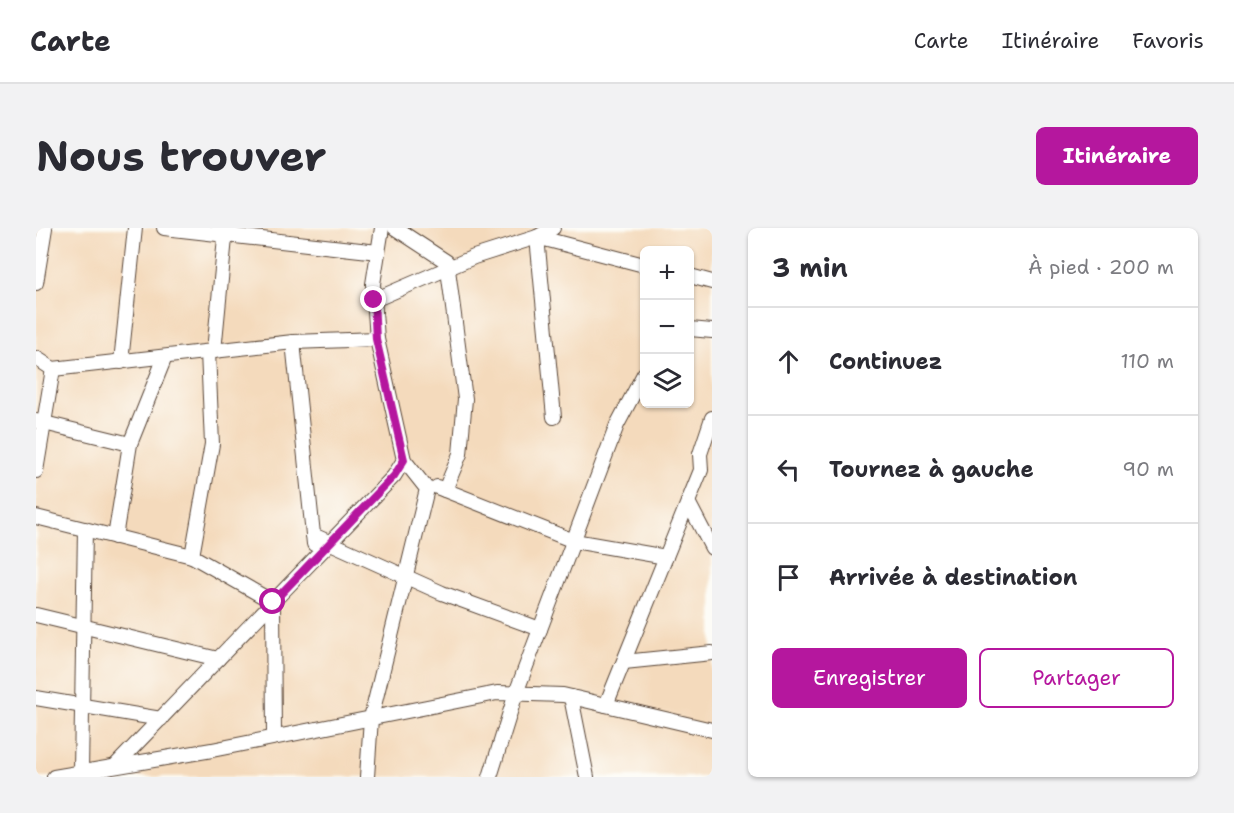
<!DOCTYPE html>
<html lang="fr">
<head>
<meta charset="utf-8">
<style>
	:root { --surface:#fff; --page:#f2f2f3; --text:#2b2b33; --muted:#7c7c81; --line:#e1e1e2; --accent:#b5179e }
	body { margin:0; font-family:"Shantell Sans",sans-serif; background:var(--page); color:var(--text) }
	.controls { position:absolute; right:18px; top:18px; display:grid; overflow:hidden; border-radius:9px; box-shadow:0 2px 4px #0004 }
	.controls button { width:54px; height:54px; display:grid; place-items:center; padding:0; border:0; border-bottom:2px solid var(--line); background:var(--surface); color:var(--text); font:30px sans-serif }
	.stop { position:absolute; width:18px; height:18px; margin:-14px; border:4px solid #b5179e; border-radius:50%; background:#fff }
	.stop.end { background:#b5179e; border-color:#fff; box-shadow:0 2px 6px #0008 }
	.list { margin:0; padding:0; list-style:none }
	h2 { display:flex; justify-content:space-between; align-items:center; height:78px; margin:0; padding:0 24px; font-size:26px }
	h2 small { font-size:20px; font-weight:400; color:var(--muted) }
	.list li { display:grid; grid-template-columns:39px 1fr auto; gap:18px; align-items:center; box-sizing:border-box; height:108px; padding:0 24px; border-top:2px solid var(--line) }
	.list b { display:block; font-size:22px; white-space:nowrap }
	.list em { font-size:20px; font-style:normal; color:var(--muted) }
	.actions { display:flex; gap:12px; padding:18px 24px }
	.actions a { flex:1; padding:14px 0; border:2px solid var(--accent); border-radius:9px; text-align:center; font-size:21px; color:var(--accent) }
	.actions .main { background:var(--accent); color:#fff }
	.icon { flex:none; width:33px; height:33px; fill:none; stroke:currentColor; stroke-width:2; stroke-linecap:round; stroke-linejoin:round }
	.map { position:relative; flex:none; width:676px; height:549px; overflow:hidden; border-radius:9px }
	header { display:flex; align-items:center; gap:36px; box-sizing:border-box; height:84px; padding:0 30px; background:var(--surface); border-bottom:2px solid var(--line) }
	header strong { font-size:28px }
	nav { display:flex; gap:33px; margin-inline-start:auto; font-size:21px }
	.intro { display:flex; align-items:center; justify-content:space-between; box-sizing:border-box; height:144px; padding:0 36px }
	h1 { margin:0; font-size:42px }
	.button { padding:15px 27px; border-radius:9px; background:var(--accent); color:#fff; font-size:21px; font-weight:700 }
	main { display:flex; gap:36px; padding:0 36px }
	aside { flex:1; background:var(--surface); border-radius:9px; box-shadow:0 2px 4px #0004 }
	.map>svg:first-child { display:block }
	.lines { fill:none; stroke-linecap:round; stroke-linejoin:round }
	.minor-casing { stroke:#574436; stroke-width:16 }
	.minor { stroke:#fff; stroke-width:14 }
	.route { stroke:#b5179e; stroke-width:8 }
</style>
</head>
<body>
<header>
<strong>Carte</strong>
<nav><a>Carte</a><a>Itinéraire</a><a>Favoris</a></nav>
</header>
<div class="intro"><h1>Nous trouver</h1><a class="button">Itinéraire</a></div>
<main>
<div class="map">
<svg width="676" height="549" viewBox="0 0 676 549">
	<rect width="100%" height="100%" fill="#fdfcf7"/>
	<filter id="ink" filterUnits="userSpaceOnUse"><feTurbulence type="fractalNoise" baseFrequency=".0167" numOctaves="2"/><feDisplacementMap in="SourceGraphic" scale="12" xChannelSelector="R" yChannelSelector="G"/><feConvolveMatrix kernelMatrix="1 2 1 2 8 2 1 2 1" color-interpolation-filters="sRGB"/></filter>
	<filter id="wash" filterUnits="userSpaceOnUse"><feTurbulence type="fractalNoise" baseFrequency=".008" numOctaves="4" result="noise"/><feDisplacementMap in="SourceGraphic" scale="24" xChannelSelector="R" yChannelSelector="G"/><feGaussianBlur stdDeviation="1.35" result="paint"/><feColorMatrix in="noise" values="0 0 0 0 0 0 0 0 0 0 0 0 0 0 0 0 0 1.4 0 .05"/><feComposite in="paint" operator="in"/></filter>
	<g filter="url(#wash)">
		<rect width="100%" height="100%" fill="#f4dabc"/>
	</g>
	<g filter="url(#ink)">
		<g class="lines">
			<defs>
				<g id="minor">
					<path d="M128,0L342,24"/>
					<path d="M359,0L411,34L429,171L424,226L409,262"/>
					<path d="M654,48L676,54"/>
					<path d="M0,55L9,0"/>
					<path d="M338,72L438,29L501,9L517,0"/>
					<path d="M654,101L676,103"/>
					<path d="M257,114L278,316"/>
					<path d="M178,123L190,0"/>
					<path d="M0,130L17,141L257,114L341,111"/>
					<path d="M85,134L99,0"/>
					<path d="M518,189L501,9L608,37"/>
					<path d="M0,193L94,216"/>
					<path d="M0,243L17,141"/>
					<path d="M401,259L538,313L630,329"/>
					<path d="M652,274L676,320"/>
					<path d="M0,289L156,328L237,374L238,509"/>
					<path d="M277,307L406,365L504,401"/>
					<path d="M79,309L94,216L129,129"/>
					<path d="M156,328L176,216L172,124"/>
					<path d="M0,387L182,431"/>
					<path d="M588,434L676,425"/>
					<path d="M535,469L551,549"/>
					<path d="M0,470L125,491"/>
					<path d="M570,477L665,242L664,226L676,190"/>
					<path d="M79,538L358,248L368,232"/>
					<path d="M45,544L49,301"/>
					<path d="M18,549L176,522L461,465L527,467L676,502"/>
					<path d="M331,549L335,490L391,261L368,232L341,111L337,56L346,0"/>
					<path d="M454,549L480,465L581,197L608,146"/>
				</g>
			</defs>
			<!-- minor casing -->
			<use href="#minor" class="minor-casing"/>
			<!-- minor -->
			<use href="#minor" class="minor"/>
		</g>
	</g>
	<g class="lines" filter="url(#ink)">
		<!-- route -->
		<path class="route" d="M237,374L358,248L368,232L340,111L338,72"/>
	</g>
</svg>
<div class="controls">
<button>+</button>
<button>−</button>
<button><svg class="icon" aria-label="layers" viewBox="0 0 24 24"><path d="M12 4l9 5-9 5-9-5zM3 14l9 5 9-5"/></svg></button>
</div>
<div class="stop" style="left:237px;top:374px"></div>
<div class="stop end" style="left:338px;top:72px"></div>
</div>
<aside>
<h2>3 min<small>À pied · 200 m</small></h2>
<ul class="list">
<li><svg class="icon" aria-label="ahead" viewBox="0 0 24 24"><path d="M12 20V5M6 11l6-6 6 6"/></svg><div><b>Continuez</b></div><em>110 m</em></li>
<li><svg class="icon" aria-label="left" viewBox="0 0 24 24"><path d="M17 20v-9H6M10 6l-5 5 5 5"/></svg><div><b>Tournez à gauche</b></div><em>90 m</em></li>
<li><svg class="icon" aria-label="arrive" viewBox="0 0 24 24"><path d="M6 21V4h12l-3 4 3 4H6"/></svg><div><b>Arrivée à destination</b></div></li>
</ul>
<div class="actions"><a class="main">Enregistrer</a><a>Partager</a></div>
</aside>
</main>
</body>
</html>
